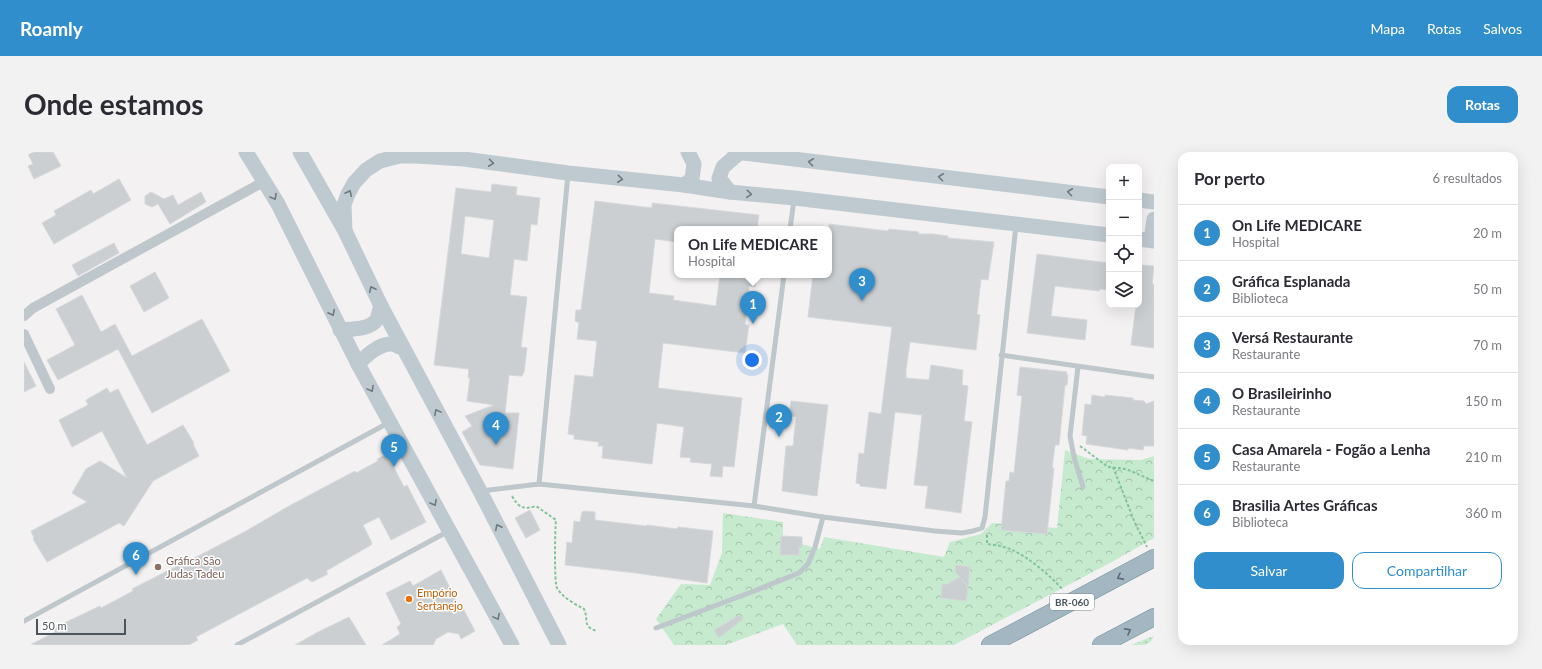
<!DOCTYPE html>
<html lang="pt">
<head>
<meta charset="utf-8">
<style>
	:root { --surface:#fff; --page:#f2f2f3; --text:#2b2b33; --muted:#7c7c81; --line:#e1e1e2; --accent:#318ecd }
	body { margin:0; font-family:Lato,sans-serif; background:var(--page); color:var(--text) }
	.controls { position:absolute; right:12px; top:12px; display:grid; overflow:hidden; border-radius:8px; box-shadow:0 4px 16px #0002 }
	.controls button { width:36px; height:36px; display:grid; place-items:center; padding:0; border:0; border-bottom:1px solid var(--line); background:var(--surface); color:var(--text); font:20px sans-serif }
	.scale { position:absolute; left:12px; bottom:10px; width:90px; box-sizing:border-box; padding-left:4px; border:2px solid #4b565c; border-top:0; font-size:11px; line-height:14px; white-space:nowrap; color:#4b565c; -webkit-text-stroke:3px #fff; paint-order:stroke }
	.you { position:absolute; left:728px; top:208px; width:14px; height:14px; margin:-10px; border:3px solid #fff; border-radius:50%; background:#1a73e8; box-shadow:0 0 0 6px #1a73e833 }
	.badge { display:grid; place-items:center; width:26px; height:26px; border-radius:50%; background:var(--accent); color:#fff; font-size:13px; font-weight:700 }
	.pin { position:absolute; translate:-50% -33px; filter:drop-shadow(0 1px 2px #0008) }
	.pin::after { content:''; position:absolute; top:21px; width:14px; height:12px; background:inherit; clip-path:polygon(0 0,100% 0,50% 100%) }
	.popup { position:absolute; left:650px; top:74px; width:158px; height:52px; box-sizing:border-box; display:grid; place-content:center; border-radius:8px; background:var(--surface); filter:drop-shadow(0 1px 3px #0005); font-size:13px; white-space:nowrap; color:var(--muted) }
	.popup b { font-size:15px; color:var(--text) }
	.popup::after { content:''; position:absolute; left:50%; top:100%; margin-left:-8px; border:8px solid transparent; border-top-color:var(--surface) }
	.list { margin:0; padding:0; list-style:none }
	h2 { display:flex; justify-content:space-between; align-items:center; height:52px; margin:0; padding:0 16px; font-size:17px }
	h2 small { font-size:13px; font-weight:400; color:var(--muted) }
	.list li { display:grid; grid-template-columns:26px 1fr auto; gap:12px; align-items:center; box-sizing:border-box; height:56px; padding:0 16px; border-top:1px solid var(--line) }
	.list b { display:block; font-size:15px; white-space:nowrap }
	.list p { margin:0; font-size:13px; white-space:nowrap; color:var(--muted) }
	.list em { font-size:13px; font-style:normal; color:var(--muted) }
	.actions { display:flex; gap:8px; padding:12px 16px }
	.actions a { flex:1; padding:9px 0; border:1px solid var(--accent); border-radius:12px; text-align:center; font-size:14px; color:var(--accent) }
	.actions .main { background:var(--accent); color:#fff }
	.icon { flex:none; width:22px; height:22px; fill:none; stroke:currentColor; stroke-width:2; stroke-linecap:round; stroke-linejoin:round }
	.map { position:relative; flex:none; width:1130px; height:493px; overflow:hidden; border-radius:12px }
	header { display:flex; align-items:center; gap:24px; box-sizing:border-box; height:56px; padding:0 20px; background:var(--accent); color:#fff }
	header strong { font-size:19px }
	nav { display:flex; gap:22px; margin-inline-start:auto; font-size:14px }
	.intro { display:flex; align-items:center; justify-content:space-between; box-sizing:border-box; height:96px; padding:0 24px }
	h1 { margin:0; font-size:28px }
	.button { padding:10px 18px; border-radius:12px; background:var(--accent); color:#fff; font-size:14px; font-weight:700 }
	main { display:flex; gap:24px; padding:0 24px }
	aside { flex:1; background:var(--surface); border-radius:12px; box-shadow:0 4px 16px #0002 }
	.map>svg:first-child { display:block }
	.grass { fill:url(#grass-dots) }
	.forest { fill:url(#forest-crowns) }
	.building { fill:#cbcfd2; stroke:#d6d8db; fill-rule:evenodd }
	.lines { fill:none; stroke-linecap:round; stroke-linejoin:round }
	.trunk-casing { stroke:#7a95a4; stroke-width:18 }
	.path { stroke:#82c499; stroke-width:2; stroke-dasharray:3 2; stroke-linecap:butt }
	.service { stroke:#bec7cb; stroke-width:5 }
	.minor { stroke:#bec7cb; stroke-width:10 }
	.secondary { stroke:#bfcad0; stroke-width:15 }
	.trunk { stroke:#a2b7c2; stroke-width:17 }
	.oneway { stroke:#6e797f }
	.oneway2 { stroke:#5c6970 }
	.education-dot { fill:#8d6e63; stroke:#fff; stroke-width:1.5 }
	.food-dot { fill:#e8710a; stroke:#fff; stroke-width:1.5 }
	.labels { text-anchor:middle; stroke-width:3; stroke-linejoin:round; paint-order:stroke }
	.shield { fill:#fff; stroke:#81898d; stroke-width:1 }
	.shield-label { font-size:10px; font-weight:bold; fill:#4b565c }
	.education-label { font-size:11px; fill:#785e54; stroke:#fff; text-anchor:start }
	.food-label { font-size:11px; fill:#c56008; stroke:#fff; text-anchor:start }
</style>
</head>
<body>
<header>
<strong>Roamly</strong>
<nav><a>Mapa</a><a>Rotas</a><a>Salvos</a></nav>
</header>
<div class="intro"><h1>Onde estamos</h1><a class="button">Rotas</a></div>
<main>
<div class="map">
<svg width="1130" height="493" viewBox="0 0 1130 493">
	<defs>
		<pattern id="grass-dots" width="8" height="8" patternUnits="userSpaceOnUse"><rect width="8" height="8" fill="#c6eace"/><path d="M2 2h.1M6 6h.1" fill="none" stroke="#a3c0aa" stroke-width="1.8" stroke-linecap="round"/></pattern>
		<pattern id="forest-crowns" width="20" height="18" patternUnits="userSpaceOnUse"><rect width="20" height="18" fill="#c6eace"/><path d="M2 6a3 3 0 1 1 6 0M12 15a3 3 0 1 1 6 0" fill="none" stroke="#a3c0aa"/></pattern>
	</defs>
	<rect width="100%" height="100%" fill="#f3f1f1"/>
	<!-- grass -->
	<path class="grass" d="M1130,484V493H1107Z"/>
	<!-- forest -->
	<path class="forest" d="M1041,298L1065,307L1117,308L1130,304V386L1086,411L930,493H773L759,472L702,493H650L632,467L657,432L686,433L698,401L699,361L759,370V387L796,397L800,385L920,405L926,390L957,382L968,371L1033,376Z"/>
	<!-- building -->
	<g class="building">
		<path d="M3,0H29L37,14L10,27L4,14L9,12Z"/>
		<path d="M95,27L107,48L30,92L18,71L32,63L30,59L67,38L69,42Z"/>
		<path d="M468,32L493,35L492,43L516,46L513,73L507,72L503,109L490,107L486,143L503,145L497,195L503,196L500,220L498,224H497L485,223L481,261H495L489,317L456,313L438,280L448,274L441,264L470,253L443,249L446,226H444L445,217L410,213L432,36L467,40ZM441,64L470,68L465,106L437,102Z"/>
		<path d="M127,40L140,47L149,43L154,53L177,40L182,50L146,72L134,52L128,55L121,52V44Z"/>
		<path d="M571,49L628,56V51L735,63L733,77H653V90L631,87L625,141L650,144L649,148L692,154L696,123H732L731,135L725,134L721,173H725L721,201L639,191L634,236L718,246L710,315L699,314L698,325L686,324L688,312L666,310L667,306L656,305L660,275L633,271L628,312L578,306L579,294H574L575,290L550,287V283L544,282L551,223L569,225L573,189L553,187L555,171L551,169L552,158H557Z"/>
		<path d="M805,72L864,79L865,77L895,80L894,82H909L924,84V86L970,90L964,128L957,127L953,162L956,163L952,198L886,190L882,218V226L905,228L907,213L939,218L938,233L944,234L940,269L948,270L937,361L901,356L904,334L890,333L898,263L871,260L862,337L836,334V332L832,331L835,301L840,302L845,260L857,262L868,175L784,165L789,123H805Z"/>
		<path d="M90,91L95,101L54,124L48,113Z"/>
		<path d="M1013,102L1085,111V134H1084L1083,138L1076,137L1075,139L1031,134L1027,164L1063,168L1061,188L1003,181Z"/>
		<path d="M1118,113L1130,114L1128,132H1130V196L1107,193L1112,153H1115Z"/>
		<path d="M131,120L145,146L120,160L106,134Z"/>
		<path d="M58,143L77,180L91,172L108,204L178,167L206,219L128,261L94,197L34,228L23,208L51,193L32,157Z"/>
		<path d="M0,210L12,234L0,240Z"/>
		<path d="M996,215L1043,220L1042,223H1044L1043,233H1041L1035,293H1031L1028,316H1030L1023,382L977,378L982,329H985L986,320L990,321L993,293L998,244L993,243Z"/>
		<path d="M83,236L86,241L94,237L123,293L159,273L170,291L169,292L175,304L129,329L100,374L95,371L23,410L9,387L10,386L7,379L63,350L48,341L62,317L76,309L103,326L78,279L48,295L35,268L64,253L62,248Z"/>
		<path d="M1068,243L1081,245V243L1109,246V248L1120,249L1122,252L1130,249V294H1120L1119,298L1104,296V298L1062,292L1063,284L1058,283L1061,252L1067,253Z"/>
		<path d="M767,249L804,253L793,344L758,339L762,294H769L772,265L765,264Z"/>
		<path d="M363,302L380,335L383,333L402,370L367,388L355,365L339,373L348,391L347,393L302,419L304,422L288,430L283,426L172,485L174,488L165,493H6L31,480L30,477L36,473L76,454L77,456L109,439L108,437L157,412V413L222,379L265,354L331,319L332,321L354,309L353,307Z"/>
		<path d="M506,358L516,378L502,386L491,366Z"/>
		<path d="M560,359L571,360V368L622,374L623,373L653,377L654,375L689,379L683,431L612,421L541,413L543,390L548,391L550,369L556,370L558,360Z"/>
		<path d="M757,384L778,385V395H775V403H756Z"/>
		<path d="M932,413L946,415L944,435L938,427L944,436L942,449L917,446L918,432H924L936,425L931,420Z"/>
		<path d="M417,418L434,452L436,451L451,479L437,487L435,482L424,480L412,487L409,493H358L376,482L373,475L377,472L362,441L386,429L389,434Z"/>
		<path d="M716,463L719,467L695,486L690,478Z"/>
		<path d="M325,465L342,493H271L294,480Z"/>
	</g>
	<g class="lines">
		<defs>
			<g id="trunk">
				<path d="M966,493L1130,406"/>
				<path d="M1077,493L1130,465"/>
			</g>
		</defs>
		<!-- trunk casing -->
		<use href="#trunk" class="trunk-casing"/>
		<!-- path -->
		<g class="path">
			<path d="M1056,294L1084,315L1102,317L1130,329"/>
			<path d="M1089,315L1111,371L1123,395"/>
			<path d="M488,344C494,355 499,358 512,354L532,368C531,377 530,430 533,436C539,446 551,452 560,457C565,468 558,475 573,479"/>
			<path d="M963,383V392C971,393 980,394 988,398C1003,404 1028,425 1039,438"/>
		</g>
		<!-- service -->
		<g class="service">
			<path d="M766,77L770,48"/>
			<path d="M977,203L1130,225"/>
			<path d="M1054,215L1046,284L1050,305L1059,335"/>
			<path d="M515,332L544,22"/>
			<path d="M457,339L515,332L730,354L799,365L911,379L938,381L949,379L958,376L961,365L992,73"/>
			<path d="M730,354L760,123"/>
			<path d="M0,469L364,271"/>
			<path d="M632,476L730,439L775,421L784,412L791,395L799,365"/>
			<path d="M213,493L423,380"/>
		</g>
		<!-- minor -->
		<g class="minor">
			<path d="M0,164L9,156L241,29"/>
			<path d="M0,182L26,237"/>
		</g>
		<!-- secondary -->
		<g class="secondary">
			<path d="M222,0L254,52L334,212L488,493"/>
			<path d="M276,0L321,79L357,154L456,339L535,493"/>
			<path d="M711,0L1085,45"/>
			<path d="M660,33L668,27L670,12L664,0"/>
			<path d="M706,40L695,26L699,15L715,1"/>
			<path d="M1115,48L1130,50"/>
			<path d="M1130,67L1128,81L1130,88"/>
			<path d="M321,79L320,53L324,42L330,31L342,18L356,9L376,4H392L440,7L544,21L660,33L706,40L770,46L1085,83"/>
			<path d="M1115,87L1130,89"/>
			<path d="M316,178C327,177 347,178 353,167C355,163 355,158 357,154"/>
			<path d="M334,212C342,204 354,192 367,192C370,192 375,195 379,196"/>
		</g>
		<!-- trunk -->
		<use href="#trunk" class="trunk"/>
	</g>
	<!-- one-way arrows -->
	<defs><path id="oneway-chevron" d="M-2-3.5L2.5 0L-2 3.5" fill="none" stroke-width="1.6" stroke-linecap="round" stroke-linejoin="round"/></defs>
	<g class="oneway">
		<use href="#oneway-chevron" transform="translate(787 10) rotate(-173)"/>
		<use href="#oneway-chevron" transform="translate(467 11) rotate(8)"/>
		<use href="#oneway-chevron" transform="translate(917 25) rotate(-173)"/>
		<use href="#oneway-chevron" transform="translate(596 27) rotate(6)"/>
		<use href="#oneway-chevron" transform="translate(1046 40) rotate(-173)"/>
		<use href="#oneway-chevron" transform="translate(325 41) rotate(-64)"/>
		<use href="#oneway-chevron" transform="translate(725 42) rotate(5)"/>
		<use href="#oneway-chevron" transform="translate(250 45) rotate(60)"/>
		<use href="#oneway-chevron" transform="translate(348 137) rotate(-115)"/>
		<use href="#oneway-chevron" transform="translate(308 161) rotate(64)"/>
		<use href="#oneway-chevron" transform="translate(347 237) rotate(62)"/>
		<use href="#oneway-chevron" transform="translate(413 260) rotate(-118)"/>
		<use href="#oneway-chevron" transform="translate(410 351) rotate(61)"/>
		<use href="#oneway-chevron" transform="translate(474 375) rotate(-117)"/>
		<use href="#oneway-chevron" transform="translate(473 465) rotate(62)"/>
	</g>
	<g class="oneway2">
		<use href="#oneway-chevron" transform="translate(1096 425) rotate(152)"/>
		<use href="#oneway-chevron" transform="translate(1104 479) rotate(-28)"/>
	</g>
	<!-- markers -->
	<circle class="education-dot" cx="134" cy="415" r="4"/>
	<circle class="food-dot" cx="385" cy="447" r="4"/>
	<g class="labels">
		<!-- shield labels -->
		<rect class="shield" x="1026" y="442" width="44" height="16" rx="3"/>
		<g class="shield-label">
			<text x="1048" y="454">BR-060</text>
		</g>
		<!-- education labels -->
		<g class="education-label">
			<text x="142" y="413">Gráfica São<tspan x="142" dy="13">Judas Tadeu</tspan></text>
		</g>
		<!-- food labels -->
		<g class="food-label">
			<text x="393" y="445">Empório<tspan x="393" dy="13">Sertanejo</tspan></text>
		</g>
	</g>
</svg>
<div class="controls">
<button>+</button>
<button>−</button>
<button><svg class="icon" aria-label="locate" viewBox="0 0 24 24"><circle cx="12" cy="12" r="6"/><path d="M12 2v4M12 18v4M2 12h4M18 12h4"/></svg></button>
<button><svg class="icon" aria-label="layers" viewBox="0 0 24 24"><path d="M12 4l9 5-9 5-9-5zM3 14l9 5 9-5"/></svg></button>
</div>
<div class="scale">50 m</div>
<div class="you"></div>
<div class="pin badge" style="left:729px;top:172px">1</div>
<div class="popup"><b>On Life MEDICARE</b>Hospital</div>
<div class="pin badge" style="left:755px;top:285px">2</div>
<div class="pin badge" style="left:838px;top:149px">3</div>
<div class="pin badge" style="left:472px;top:293px">4</div>
<div class="pin badge" style="left:370px;top:315px">5</div>
<div class="pin badge" style="left:112px;top:423px">6</div>
</div>
<aside>
<h2>Por perto<small>6 resultados</small></h2>
<ul class="list">
<li><span class="badge">1</span><div><b>On Life MEDICARE</b><p>Hospital</p></div><em>20 m</em></li>
<li><span class="badge">2</span><div><b>Gráfica Esplanada</b><p>Biblioteca</p></div><em>50 m</em></li>
<li><span class="badge">3</span><div><b>Versá Restaurante</b><p>Restaurante</p></div><em>70 m</em></li>
<li><span class="badge">4</span><div><b>O Brasileirinho</b><p>Restaurante</p></div><em>150 m</em></li>
<li><span class="badge">5</span><div><b>Casa Amarela - Fogão a Lenha</b><p>Restaurante</p></div><em>210 m</em></li>
<li><span class="badge">6</span><div><b>Brasilia Artes Gráficas</b><p>Biblioteca</p></div><em>360 m</em></li>
</ul>
<div class="actions"><a class="main">Salvar</a><a>Compartilhar</a></div>
</aside>
</main>
</body>
</html>
